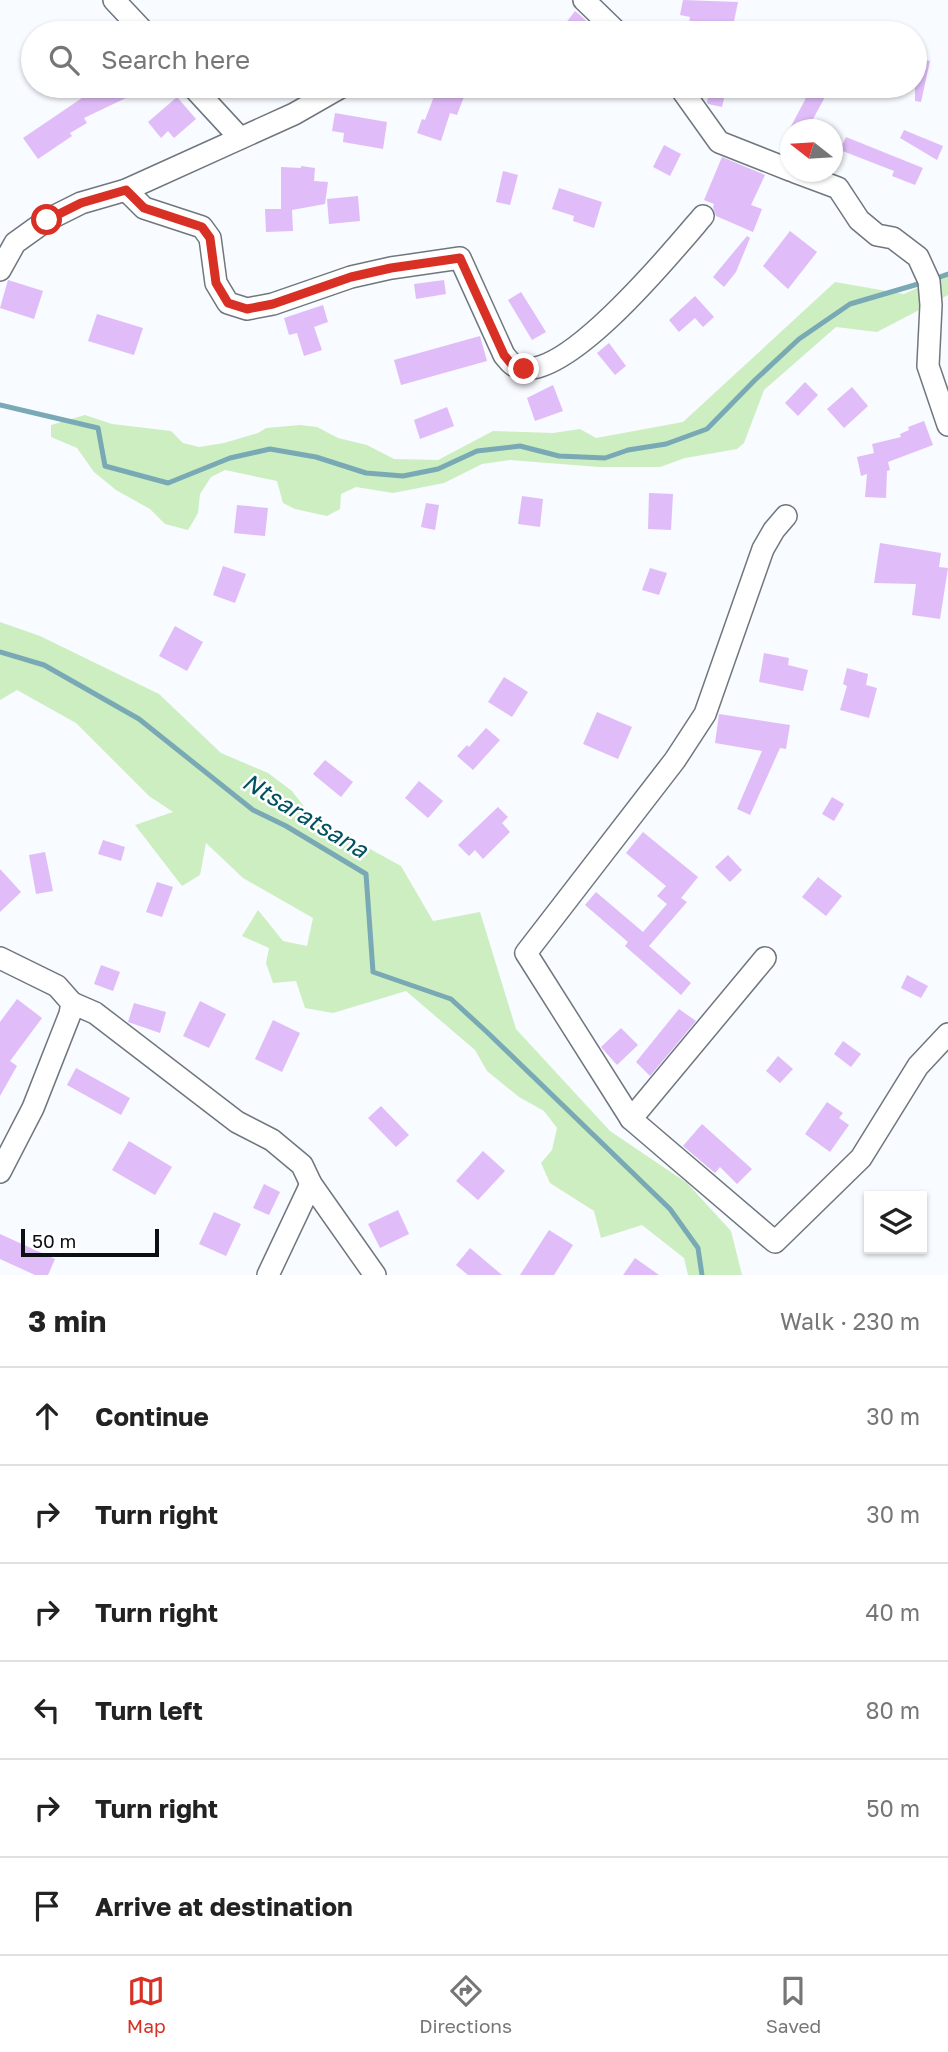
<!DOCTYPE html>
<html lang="en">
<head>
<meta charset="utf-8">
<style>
	:root { --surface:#fff; --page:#f6f6f6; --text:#222; --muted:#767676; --line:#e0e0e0; --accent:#d93025 }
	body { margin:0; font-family:"Golos Text",sans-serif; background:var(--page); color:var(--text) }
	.controls { position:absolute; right:21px; bottom:21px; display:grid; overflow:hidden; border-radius:0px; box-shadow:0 2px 5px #0004 }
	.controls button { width:63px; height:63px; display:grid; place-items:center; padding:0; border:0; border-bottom:2px solid var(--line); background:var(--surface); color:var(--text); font:35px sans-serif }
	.compass { position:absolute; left:780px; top:119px; width:63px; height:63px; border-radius:50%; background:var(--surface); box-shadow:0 2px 5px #0004; rotate:287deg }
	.scale { position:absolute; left:21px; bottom:18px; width:138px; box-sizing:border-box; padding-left:7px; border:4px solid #0d1013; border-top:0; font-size:19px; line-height:24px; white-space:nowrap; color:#0d1013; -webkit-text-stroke:5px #fff; paint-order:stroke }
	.stop { position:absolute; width:21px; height:21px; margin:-16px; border:5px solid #d93025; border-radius:50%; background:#fff }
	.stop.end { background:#d93025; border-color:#fff; box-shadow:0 2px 7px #0008 }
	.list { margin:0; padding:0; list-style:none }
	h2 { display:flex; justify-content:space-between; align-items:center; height:91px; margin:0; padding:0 28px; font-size:30px }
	h2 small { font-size:23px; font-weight:400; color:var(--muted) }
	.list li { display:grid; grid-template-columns:46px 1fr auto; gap:21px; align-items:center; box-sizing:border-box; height:98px; padding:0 28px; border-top:2px solid var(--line) }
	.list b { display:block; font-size:26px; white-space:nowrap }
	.list em { font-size:23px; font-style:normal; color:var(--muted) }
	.icon { flex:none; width:38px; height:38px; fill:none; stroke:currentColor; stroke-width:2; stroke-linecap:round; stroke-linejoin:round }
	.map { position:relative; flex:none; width:948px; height:1275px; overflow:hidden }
	.search { position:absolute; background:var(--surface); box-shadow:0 2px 5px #0004; left:21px; right:21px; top:21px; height:77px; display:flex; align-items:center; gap:18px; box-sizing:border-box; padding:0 24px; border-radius:38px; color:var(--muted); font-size:26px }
	.sheet { height:679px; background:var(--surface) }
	nav { display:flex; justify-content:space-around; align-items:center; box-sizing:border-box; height:98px; border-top:2px solid var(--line); background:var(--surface); font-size:19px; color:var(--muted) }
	nav a { display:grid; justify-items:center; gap:4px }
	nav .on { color:var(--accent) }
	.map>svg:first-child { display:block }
	.green { fill:#cdeec0 }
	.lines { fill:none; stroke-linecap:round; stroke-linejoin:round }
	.stream { stroke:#79a9b5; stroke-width:5 }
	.building { fill:#e0bdf8 }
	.minor-casing { stroke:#6f777e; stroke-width:24 }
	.minor { stroke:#fff; stroke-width:21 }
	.route { stroke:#d93025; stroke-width:9 }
	.labels { text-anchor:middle; stroke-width:5; stroke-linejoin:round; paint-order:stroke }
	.water-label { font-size:24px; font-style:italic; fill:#005260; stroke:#fff }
</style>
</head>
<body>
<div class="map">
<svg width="948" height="1275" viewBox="0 0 948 1275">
	<rect width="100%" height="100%" fill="#f8fbff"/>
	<!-- green -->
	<g class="green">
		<path d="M948,274V295L877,332L836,327L764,390L744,443L737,449L685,458L660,467H599L510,460L482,464L444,483L393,493L356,487L341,494L340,509L327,516L295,509L283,503L277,481L225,470L211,477L200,494L198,513L188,530L165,524L150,509L116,490L94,472L77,448L51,437V425L85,415L112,424L171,431L183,443L199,447L224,443L258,433L266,428L300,425L317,427L338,438L367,445L394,459L438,460L493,431L553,433L580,429L596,438L683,422L835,282L904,294Z"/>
		<path d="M0,622L40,636L159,694L221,753L268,773L292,791L312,817L401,866L433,921L480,912L516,1029L610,1131L687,1183L731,1231L742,1275H688L684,1258L642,1225L601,1238L594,1211L550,1183L541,1163L552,1150L557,1128L544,1111L519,1097L487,1071L475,1050L406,991L333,1013L305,1008L296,981L273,983L266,963L269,948L242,936L258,910L283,941L307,946L313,918L243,878L206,843L200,875L182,886L135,825L173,812L149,796L76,723L17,690L0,700Z"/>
	</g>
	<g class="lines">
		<!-- stream -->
		<g class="stream">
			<path d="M934,279L948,274"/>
			<path d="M0,405L98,428L105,466L168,483L230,458L270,449L316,457L366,473L403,476L438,469L477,451L520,446L559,456L605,458L628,450L666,444L707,429L755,380L799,339L850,304L925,282"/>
			<path d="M0,652L44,665L139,719L253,810L286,826L366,874L373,972L451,999L488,1033L670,1209L698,1248L702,1275"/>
		</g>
	</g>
	<!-- building -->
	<g class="building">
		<path d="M683,0L738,2L733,26L714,22L711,33L688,29L690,17L680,15Z"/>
		<path d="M575,11L580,15L599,33H558Z"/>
		<path d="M915,58L930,61L921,102L915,101Z"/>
		<path d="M100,86H151L84,118L87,123L70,133L72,136L38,159L23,138L82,98L81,95Z"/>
		<path d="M438,86H468L457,115L450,113L441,141L417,133L422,119L425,120Z"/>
		<path d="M710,86H727L722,107L708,104L707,102Z"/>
		<path d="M807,86H831L807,130H789L805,100Z"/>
		<path d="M177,97L196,119L174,138L168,131L161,138L148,122Z"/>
		<path d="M335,113L387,122L383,149L343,142L344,133L332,131Z"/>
		<path d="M904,130L943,146L937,160L900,138Z"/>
		<path d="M846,137L923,168L915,185L892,176L894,171L840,150Z"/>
		<path d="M664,145L681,154L670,176L653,167Z"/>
		<path d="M722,157L765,175L751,205L762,209L753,232L716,216L713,207L714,204L704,200Z"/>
		<path d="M301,166L315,168L314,181L328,182L325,204L292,210L293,231L266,232L265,209H281V167L301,168Z"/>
		<path d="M503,171L518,175L510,205L496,202Z"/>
		<path d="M559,188L602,202L594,228L573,221L574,216L552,209Z"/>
		<path d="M358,196L360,221L329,224L327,199Z"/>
		<path d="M790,231L817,252L788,289L763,266Z"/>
		<path d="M747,236L750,238L736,272L724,287L713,277Z"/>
		<path d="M8,280L43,291L34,319L0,308Z"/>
		<path d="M444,280L446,294L416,299L414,284Z"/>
		<path d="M521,292L546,332L532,340L508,300Z"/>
		<path d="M695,296L714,317L703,327L695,318L679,332L669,320Z"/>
		<path d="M323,305L328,322L314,327L322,350L304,356L297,333L289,335L284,318Z"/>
		<path d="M97,314L143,328L134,355L88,341Z"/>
		<path d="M480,336L487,361L401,385L394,360Z"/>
		<path d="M609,343L626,366L615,375L597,353Z"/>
		<path d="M805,382L818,395L798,416L785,403Z"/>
		<path d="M553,385L563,411L535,421L527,398Z"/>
		<path d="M852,387L868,406L844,428L827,409Z"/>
		<path d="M447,407L454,426L420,439L414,420Z"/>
		<path d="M924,421L933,445L888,462L890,470L887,471L886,498L865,497L867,474L861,476L857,457L874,453L872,444L901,437L900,434L909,430L908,427Z"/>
		<path d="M649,493L673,494L671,530L648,529Z"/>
		<path d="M522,496L543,499L540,527L518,524Z"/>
		<path d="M426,503L439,505L435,530L421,527Z"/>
		<path d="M237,505L268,508L265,536L234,533Z"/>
		<path d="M880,543L941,553L939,567L948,568L940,619L912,615L916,584L874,583Z"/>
		<path d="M223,566L246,574L235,603L213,595Z"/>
		<path d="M650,568L667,573L659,595L642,590Z"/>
		<path d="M175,626L203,642L187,671L159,656Z"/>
		<path d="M764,653L789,658L788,665L808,670L803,691L759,682Z"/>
		<path d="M847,668L868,674L866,685L877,688L869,718L840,710L847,686L843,684Z"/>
		<path d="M504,677L528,692L512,717L488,702Z"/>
		<path d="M597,712L632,727L618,759L583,744Z"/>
		<path d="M719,714L790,725L786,749L780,748L750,815L737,809L762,751L715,743Z"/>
		<path d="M486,728L500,740L473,770L457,756L467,745L469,747Z"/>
		<path d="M325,760L353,782L341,797L313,774Z"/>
		<path d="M419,781L443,801L428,818L405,798Z"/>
		<path d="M832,797L844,804L834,821L822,814Z"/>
		<path d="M498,807L508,817L502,823L510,832L483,859L475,850L469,856L458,845Z"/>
		<path d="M643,832L698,877L681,898L687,902L649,946L691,983L681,995L625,946L628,942L585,905L596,892L643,932L667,904L657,896L666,886L626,853Z"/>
		<path d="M103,840L125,847L121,861L98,854Z"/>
		<path d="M45,852L53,891L36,894L29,855Z"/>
		<path d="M728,855L742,870L730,882L715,867Z"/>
		<path d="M0,869L21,892L0,912Z"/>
		<path d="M818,877L842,896L826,916L802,897Z"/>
		<path d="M157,882L173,887L162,917L146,912Z"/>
		<path d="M101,965L120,972L113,991L94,984Z"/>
		<path d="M907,975L928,986L921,998L901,988Z"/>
		<path d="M17,999L42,1018L10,1061L17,1066L0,1096V1022Z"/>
		<path d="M200,1001L226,1014L209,1048L183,1036Z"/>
		<path d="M134,1003L166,1012L160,1033L128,1022Z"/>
		<path d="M679,1009L696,1021L650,1076L636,1062Z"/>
		<path d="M273,1020L300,1033L282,1072L255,1059Z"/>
		<path d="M621,1028L638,1045L617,1065L601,1047Z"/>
		<path d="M843,1041L861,1054L851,1067L834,1054Z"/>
		<path d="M778,1056L793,1069L780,1083L766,1071Z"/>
		<path d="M76,1068L130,1098L121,1115L67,1085Z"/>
		<path d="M827,1102L843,1113L839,1118L849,1125L830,1152L805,1134Z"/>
		<path d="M381,1106L409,1135L396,1147L368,1118Z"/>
		<path d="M702,1124L752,1169L737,1184L720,1167L715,1173L683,1146Z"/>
		<path d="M129,1141L172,1167L155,1195L112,1170Z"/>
		<path d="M483,1151L505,1171L478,1200L456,1181Z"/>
		<path d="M264,1184L280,1192L269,1215L253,1208Z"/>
		<path d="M398,1210L409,1234L380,1248L368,1224Z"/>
		<path d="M214,1212L241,1224L226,1256L199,1244Z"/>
		<path d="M549,1230L573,1245L554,1275H520Z"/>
		<path d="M0,1234L55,1259L48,1275H35L0,1259Z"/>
		<path d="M470,1248L502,1275H468L456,1265Z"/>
		<path d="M635,1258L659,1275H623Z"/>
	</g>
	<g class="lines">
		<defs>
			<g id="minor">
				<path d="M114,0L145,33"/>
				<path d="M584,0L618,33"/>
				<path d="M192,86L240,138"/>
				<path d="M679,86L719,142L790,170"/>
				<path d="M795,172L838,188L859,220L877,235L893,238L918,257L929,281L931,305L928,366L948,425"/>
				<path d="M126,190L144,208L202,227L210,238L216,283L228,303L247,309L273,304L351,277L391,268L460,258L504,355C509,361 512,366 520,368C568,380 673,251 703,216"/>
				<path d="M0,270L15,243L47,220L81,203L126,190L294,114L343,86"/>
				<path d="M786,516L774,530L763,549L705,714L675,760L526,953L631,1119L775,1242L861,1158L918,1066L948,1034"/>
				<path d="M0,958L57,986L72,1003L70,1014L33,1108L0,1172"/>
				<path d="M72,1003L95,1013L237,1122L272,1140L302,1165L311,1184L375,1275"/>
				<path d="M631,1119L765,958"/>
				<path d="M268,1275L311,1184"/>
			</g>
		</defs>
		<!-- minor casing -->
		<use href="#minor" class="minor-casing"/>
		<!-- minor -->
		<use href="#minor" class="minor"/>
	</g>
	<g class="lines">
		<!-- route -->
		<path class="route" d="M47,220L81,203L126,190L144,208L202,227L210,238L216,283L228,303L247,309L273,304L351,277L391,268L460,258L504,355L513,366L524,369"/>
	</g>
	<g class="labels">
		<!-- water labels -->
		<g class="water-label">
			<text transform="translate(305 816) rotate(31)" y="8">Ntsaratsana</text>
		</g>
	</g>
</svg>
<div class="controls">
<button><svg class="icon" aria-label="layers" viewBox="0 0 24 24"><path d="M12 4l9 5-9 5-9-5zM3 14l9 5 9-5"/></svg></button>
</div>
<svg class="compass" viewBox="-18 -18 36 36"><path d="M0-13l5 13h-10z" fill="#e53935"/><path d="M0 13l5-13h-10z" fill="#767676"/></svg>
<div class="scale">50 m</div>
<div class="stop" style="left:47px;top:220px"></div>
<div class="stop end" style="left:524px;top:369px"></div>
<div class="search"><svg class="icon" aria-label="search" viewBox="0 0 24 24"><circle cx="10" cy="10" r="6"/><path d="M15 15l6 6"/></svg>Search here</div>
</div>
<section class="sheet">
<h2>3 min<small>Walk · 230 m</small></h2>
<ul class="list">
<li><svg class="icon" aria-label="ahead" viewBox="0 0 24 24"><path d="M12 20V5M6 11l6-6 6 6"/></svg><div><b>Continue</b></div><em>30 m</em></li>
<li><svg class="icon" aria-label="right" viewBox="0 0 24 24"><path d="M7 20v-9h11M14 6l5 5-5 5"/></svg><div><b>Turn right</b></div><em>30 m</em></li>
<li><svg class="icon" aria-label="right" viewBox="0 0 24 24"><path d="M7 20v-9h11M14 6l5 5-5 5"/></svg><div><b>Turn right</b></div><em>40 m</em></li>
<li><svg class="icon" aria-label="left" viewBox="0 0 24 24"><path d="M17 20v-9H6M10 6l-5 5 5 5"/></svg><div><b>Turn left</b></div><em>80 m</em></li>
<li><svg class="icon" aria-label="right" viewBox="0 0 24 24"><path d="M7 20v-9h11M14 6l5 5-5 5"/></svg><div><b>Turn right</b></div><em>50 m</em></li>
<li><svg class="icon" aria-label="arrive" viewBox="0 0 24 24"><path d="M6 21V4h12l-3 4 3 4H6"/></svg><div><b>Arrive at destination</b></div></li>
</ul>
</section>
<nav>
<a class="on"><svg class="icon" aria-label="map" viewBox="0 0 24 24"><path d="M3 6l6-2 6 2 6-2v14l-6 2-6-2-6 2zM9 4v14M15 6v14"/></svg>Map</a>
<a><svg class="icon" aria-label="directions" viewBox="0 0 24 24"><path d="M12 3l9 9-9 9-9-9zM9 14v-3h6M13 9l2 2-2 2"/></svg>Directions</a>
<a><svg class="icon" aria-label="saved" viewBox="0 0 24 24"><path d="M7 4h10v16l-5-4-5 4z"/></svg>Saved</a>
</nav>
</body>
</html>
